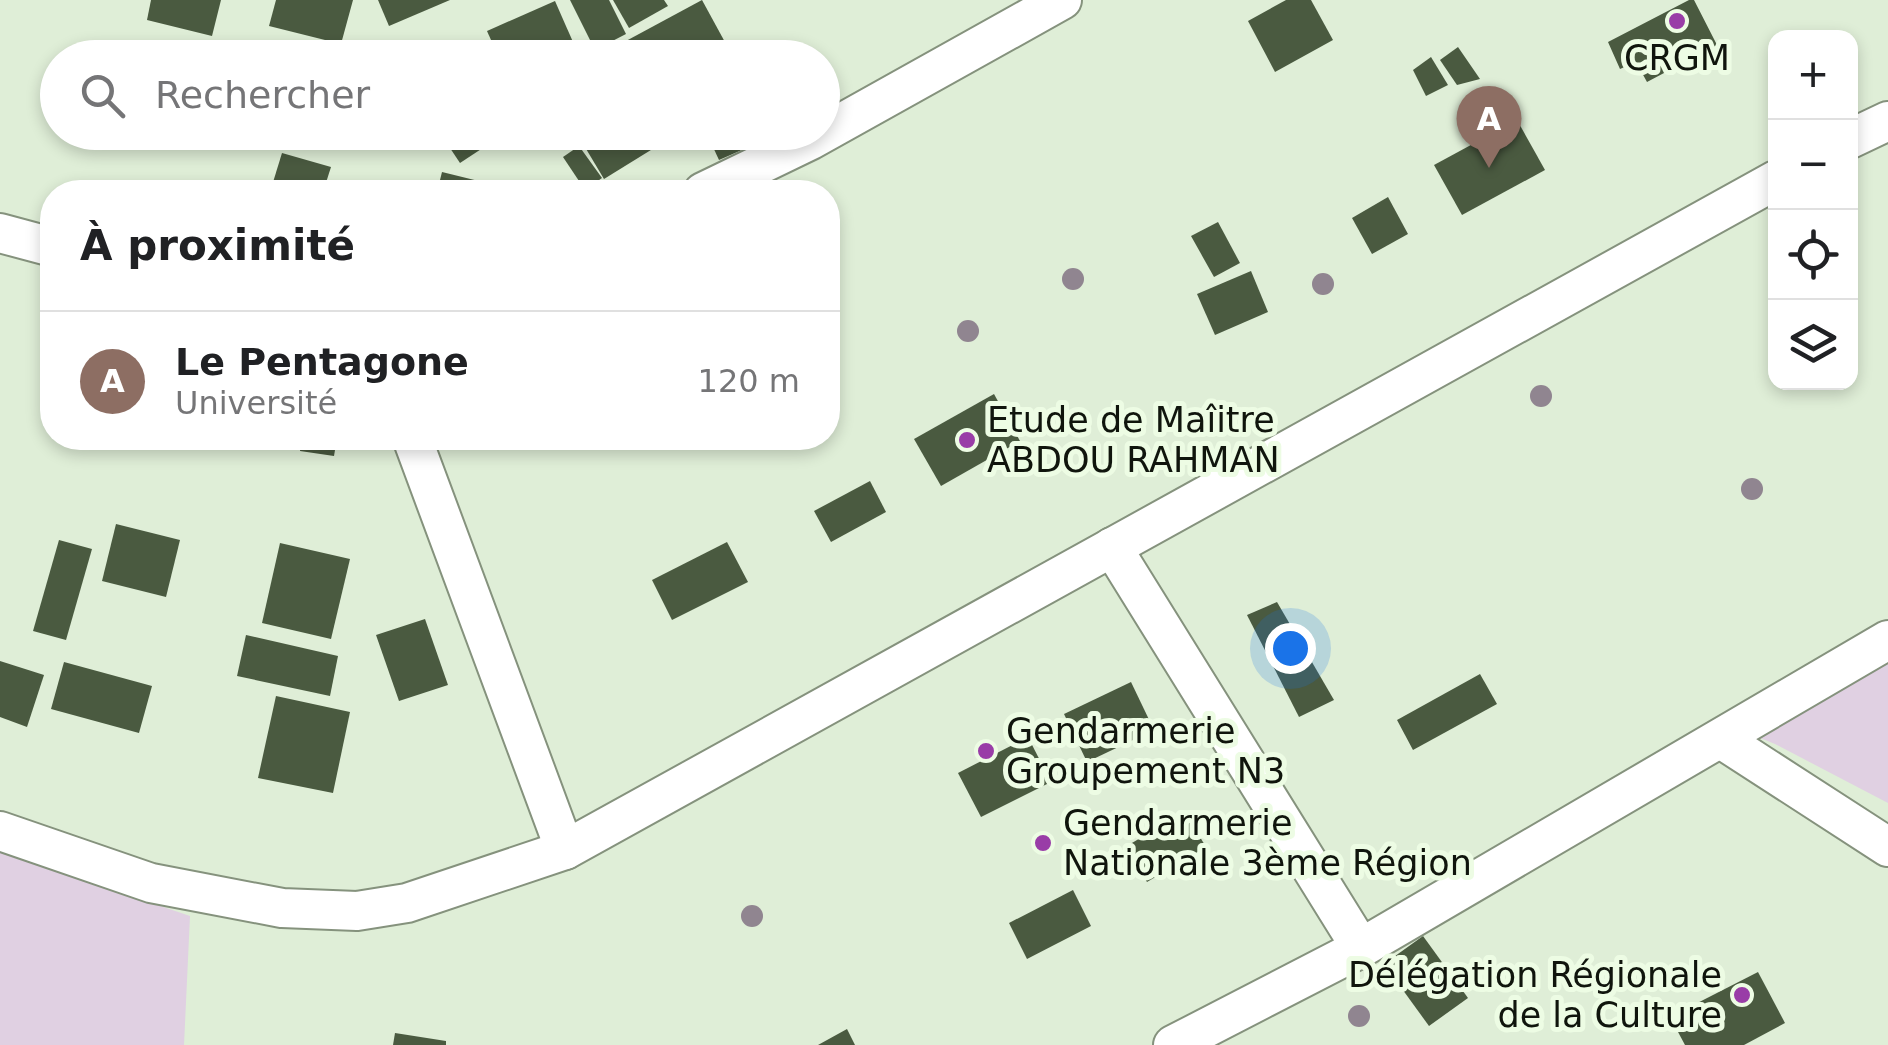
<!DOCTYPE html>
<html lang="fr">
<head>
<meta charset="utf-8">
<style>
	:root { --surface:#fff; --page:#f6f6f6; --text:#202124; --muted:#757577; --line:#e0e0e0; --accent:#993da7 }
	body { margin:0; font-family:"DejaVu Sans",sans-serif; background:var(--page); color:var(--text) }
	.controls { position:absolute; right:30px; top:30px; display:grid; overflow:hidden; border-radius:20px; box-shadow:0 5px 15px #0003 }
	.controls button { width:90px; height:90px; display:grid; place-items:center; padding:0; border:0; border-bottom:2px solid var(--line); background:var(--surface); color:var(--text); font:50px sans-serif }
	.you { position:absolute; left:1290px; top:648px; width:35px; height:35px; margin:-25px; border:8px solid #fff; border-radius:50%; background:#1a73e8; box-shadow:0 0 0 15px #1a73e833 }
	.badge { display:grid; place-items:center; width:65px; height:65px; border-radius:50%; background:var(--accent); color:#fff; font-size:32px; font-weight:700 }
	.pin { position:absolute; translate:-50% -82px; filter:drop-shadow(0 2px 5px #0008) }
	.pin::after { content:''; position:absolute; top:52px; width:35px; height:30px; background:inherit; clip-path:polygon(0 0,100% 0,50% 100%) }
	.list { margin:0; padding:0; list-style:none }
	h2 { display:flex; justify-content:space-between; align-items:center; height:130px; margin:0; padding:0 40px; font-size:42px }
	h2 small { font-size:32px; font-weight:400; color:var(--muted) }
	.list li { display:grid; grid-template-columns:65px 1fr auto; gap:30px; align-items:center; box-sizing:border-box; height:140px; padding:0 40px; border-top:2px solid var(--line) }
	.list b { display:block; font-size:38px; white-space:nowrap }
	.list p { margin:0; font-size:32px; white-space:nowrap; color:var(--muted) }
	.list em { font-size:32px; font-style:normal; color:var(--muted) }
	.icon { flex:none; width:55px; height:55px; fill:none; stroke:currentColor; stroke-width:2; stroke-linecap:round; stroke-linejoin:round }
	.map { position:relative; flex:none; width:1888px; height:1045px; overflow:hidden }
	.search { position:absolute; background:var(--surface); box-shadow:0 5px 15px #0003; left:40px; top:40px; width:800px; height:110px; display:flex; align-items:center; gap:25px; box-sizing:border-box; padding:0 35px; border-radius:55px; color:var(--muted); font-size:38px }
	.panel { position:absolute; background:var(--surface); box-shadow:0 5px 15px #0003; left:40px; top:180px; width:800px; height:270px; border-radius:40px }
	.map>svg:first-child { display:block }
	.green { fill:#e0d0e2 }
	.building { fill:#4a5a40 }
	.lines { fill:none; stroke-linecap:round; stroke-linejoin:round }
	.minor-casing { stroke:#85927d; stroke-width:42 }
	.minor { stroke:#fff; stroke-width:38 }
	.tree { fill:#908590 }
	.poi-dot { fill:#993da7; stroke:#edfce4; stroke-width:4 }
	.labels { text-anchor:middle; stroke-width:10; stroke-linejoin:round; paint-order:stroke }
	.poi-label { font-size:35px; fill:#10150d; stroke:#edfce4; text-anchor:start }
</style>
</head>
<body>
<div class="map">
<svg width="1888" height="1045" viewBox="0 0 1888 1045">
	<rect width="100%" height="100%" fill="#dfeed7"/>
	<!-- green -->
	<g class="green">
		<path d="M1888,633V803L1775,744L1728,725Z"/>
		<path d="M0,852L190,916L184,1045H0Z"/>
	</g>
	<!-- building -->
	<g class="building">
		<path d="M151,0H221L212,36L147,20Z"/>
		<path d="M276,0H353L341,44L269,26Z"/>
		<path d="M378,0H450L389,26Z"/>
		<path d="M570,0H609L626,34L595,50Z"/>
		<path d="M613,0H664L668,6L629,28Z"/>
		<path d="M702,0L732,55L727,58H618L613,48Z"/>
		<path d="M1286,0H1311L1333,40L1275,72L1248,21Z"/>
		<path d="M1689,0H1694L1717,45L1647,82L1636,62L1620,69L1608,42Z"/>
		<path d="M555,1L580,58H499L487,31Z"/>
		<path d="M1458,47L1480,79L1457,85L1440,60Z"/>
		<path d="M1431,57L1448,85L1426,96L1413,70Z"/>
		<path d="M1517,120L1545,170L1462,215L1434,165Z"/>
		<path d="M448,132H499L501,136L460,163L442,136Z"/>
		<path d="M576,132H651L659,145L604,179Z"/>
		<path d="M706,132H736L744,149L719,160Z"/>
		<path d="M579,146L602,178L585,190L563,157Z"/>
		<path d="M282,153L331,167L323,192H270Z"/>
		<path d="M442,172L519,191V192H437Z"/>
		<path d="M1388,197L1408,234L1372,254L1352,218Z"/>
		<path d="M1218,222L1240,263L1214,277L1191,236Z"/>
		<path d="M1251,271L1268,312L1215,335L1197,294Z"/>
		<path d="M994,394L1020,441L941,486L914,439Z"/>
		<path d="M302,438H337L334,456L300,451Z"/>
		<path d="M870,481L886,512L831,542L814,511Z"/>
		<path d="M116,524L180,540L166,597L102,581Z"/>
		<path d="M59,540L92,549L66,640L33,631Z"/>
		<path d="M727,542L748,582L672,620L652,580Z"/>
		<path d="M280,543L350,559L331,639L262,623Z"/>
		<path d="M1277,602L1334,700L1299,717L1247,615Z"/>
		<path d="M425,619L448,685L399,701L376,635Z"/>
		<path d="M246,635L338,656L330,696L237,676Z"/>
		<path d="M0,661L44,675L27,727L0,717Z"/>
		<path d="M64,662L152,686L139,733L51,709Z"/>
		<path d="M1480,674L1497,704L1413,750L1397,720Z"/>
		<path d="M1131,682L1154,730L1087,762L1064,714Z"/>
		<path d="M276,696L350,712L333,793L258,778Z"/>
		<path d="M1028,737L1051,782L981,817L958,773Z"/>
		<path d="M1185,812L1206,847L1147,882L1125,847Z"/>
		<path d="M1073,890L1091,926L1027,959L1009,923Z"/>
		<path d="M1423,936L1468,998L1429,1026L1384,964Z"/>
		<path d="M1758,972L1785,1023L1744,1045H1685L1670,1017Z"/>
		<path d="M847,1029L855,1045H818Z"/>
		<path d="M395,1033L446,1041V1045H393Z"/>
	</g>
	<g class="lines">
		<defs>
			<g id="minor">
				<path d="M1850,139L1888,121"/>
				<path d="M703,192L811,140L1062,0"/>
				<path d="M0,233L52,247"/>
				<path d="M412,438L565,850"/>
				<path d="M1112,547L1361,948"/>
				<path d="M1721,739L1888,847"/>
				<path d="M0,831L151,883L282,908L357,911L407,903L565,850L1776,180"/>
				<path d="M1173,1045L1361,948L1888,640"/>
			</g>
		</defs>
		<!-- minor casing -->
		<use href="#minor" class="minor-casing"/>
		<!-- minor -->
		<use href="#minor" class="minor"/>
	</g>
	<!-- trees -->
	<g class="tree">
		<circle cx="1073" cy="279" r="11"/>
		<circle cx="1323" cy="284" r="11"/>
		<circle cx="968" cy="331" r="11"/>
		<circle cx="1541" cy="396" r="11"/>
		<circle cx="1752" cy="489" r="11"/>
		<circle cx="752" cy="916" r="11"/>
		<circle cx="1359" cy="1016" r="11"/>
	</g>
	<!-- markers -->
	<g class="poi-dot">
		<circle cx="1677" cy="21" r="10"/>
		<circle cx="967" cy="440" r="10"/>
		<circle cx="986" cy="751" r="10"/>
		<circle cx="1043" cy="843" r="10"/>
		<circle cx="1742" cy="995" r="10"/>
	</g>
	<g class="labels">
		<!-- poi labels -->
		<g class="poi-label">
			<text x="1677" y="70" text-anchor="middle">CRGM</text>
			<text x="987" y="432">Etude de Maîitre<tspan x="987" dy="40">ABDOU RAHMAN</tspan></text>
			<text x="1006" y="743">Gendarmerie<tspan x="1006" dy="40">Groupement N3</tspan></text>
			<text x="1063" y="835">Gendarmerie<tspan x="1063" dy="40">Nationale 3ème Région</tspan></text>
			<text x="1722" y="987" text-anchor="end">Délégation Régionale<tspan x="1722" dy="40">de la Culture</tspan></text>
		</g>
	</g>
</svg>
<div class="controls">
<button>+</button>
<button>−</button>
<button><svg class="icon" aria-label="locate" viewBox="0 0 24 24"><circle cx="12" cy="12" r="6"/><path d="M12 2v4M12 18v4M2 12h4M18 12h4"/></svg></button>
<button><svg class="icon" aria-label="layers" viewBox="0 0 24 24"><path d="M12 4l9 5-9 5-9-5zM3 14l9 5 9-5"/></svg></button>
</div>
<div class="you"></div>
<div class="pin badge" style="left:1489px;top:168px;background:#8d6e63">A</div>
<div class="search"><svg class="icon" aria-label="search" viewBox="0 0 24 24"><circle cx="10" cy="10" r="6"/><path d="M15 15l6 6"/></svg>Rechercher</div>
<section class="panel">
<h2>À proximité<small></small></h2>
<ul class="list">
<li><span class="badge" style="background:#8d6e63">A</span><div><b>Le Pentagone</b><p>Université</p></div><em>120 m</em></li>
</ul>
</section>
</div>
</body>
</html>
